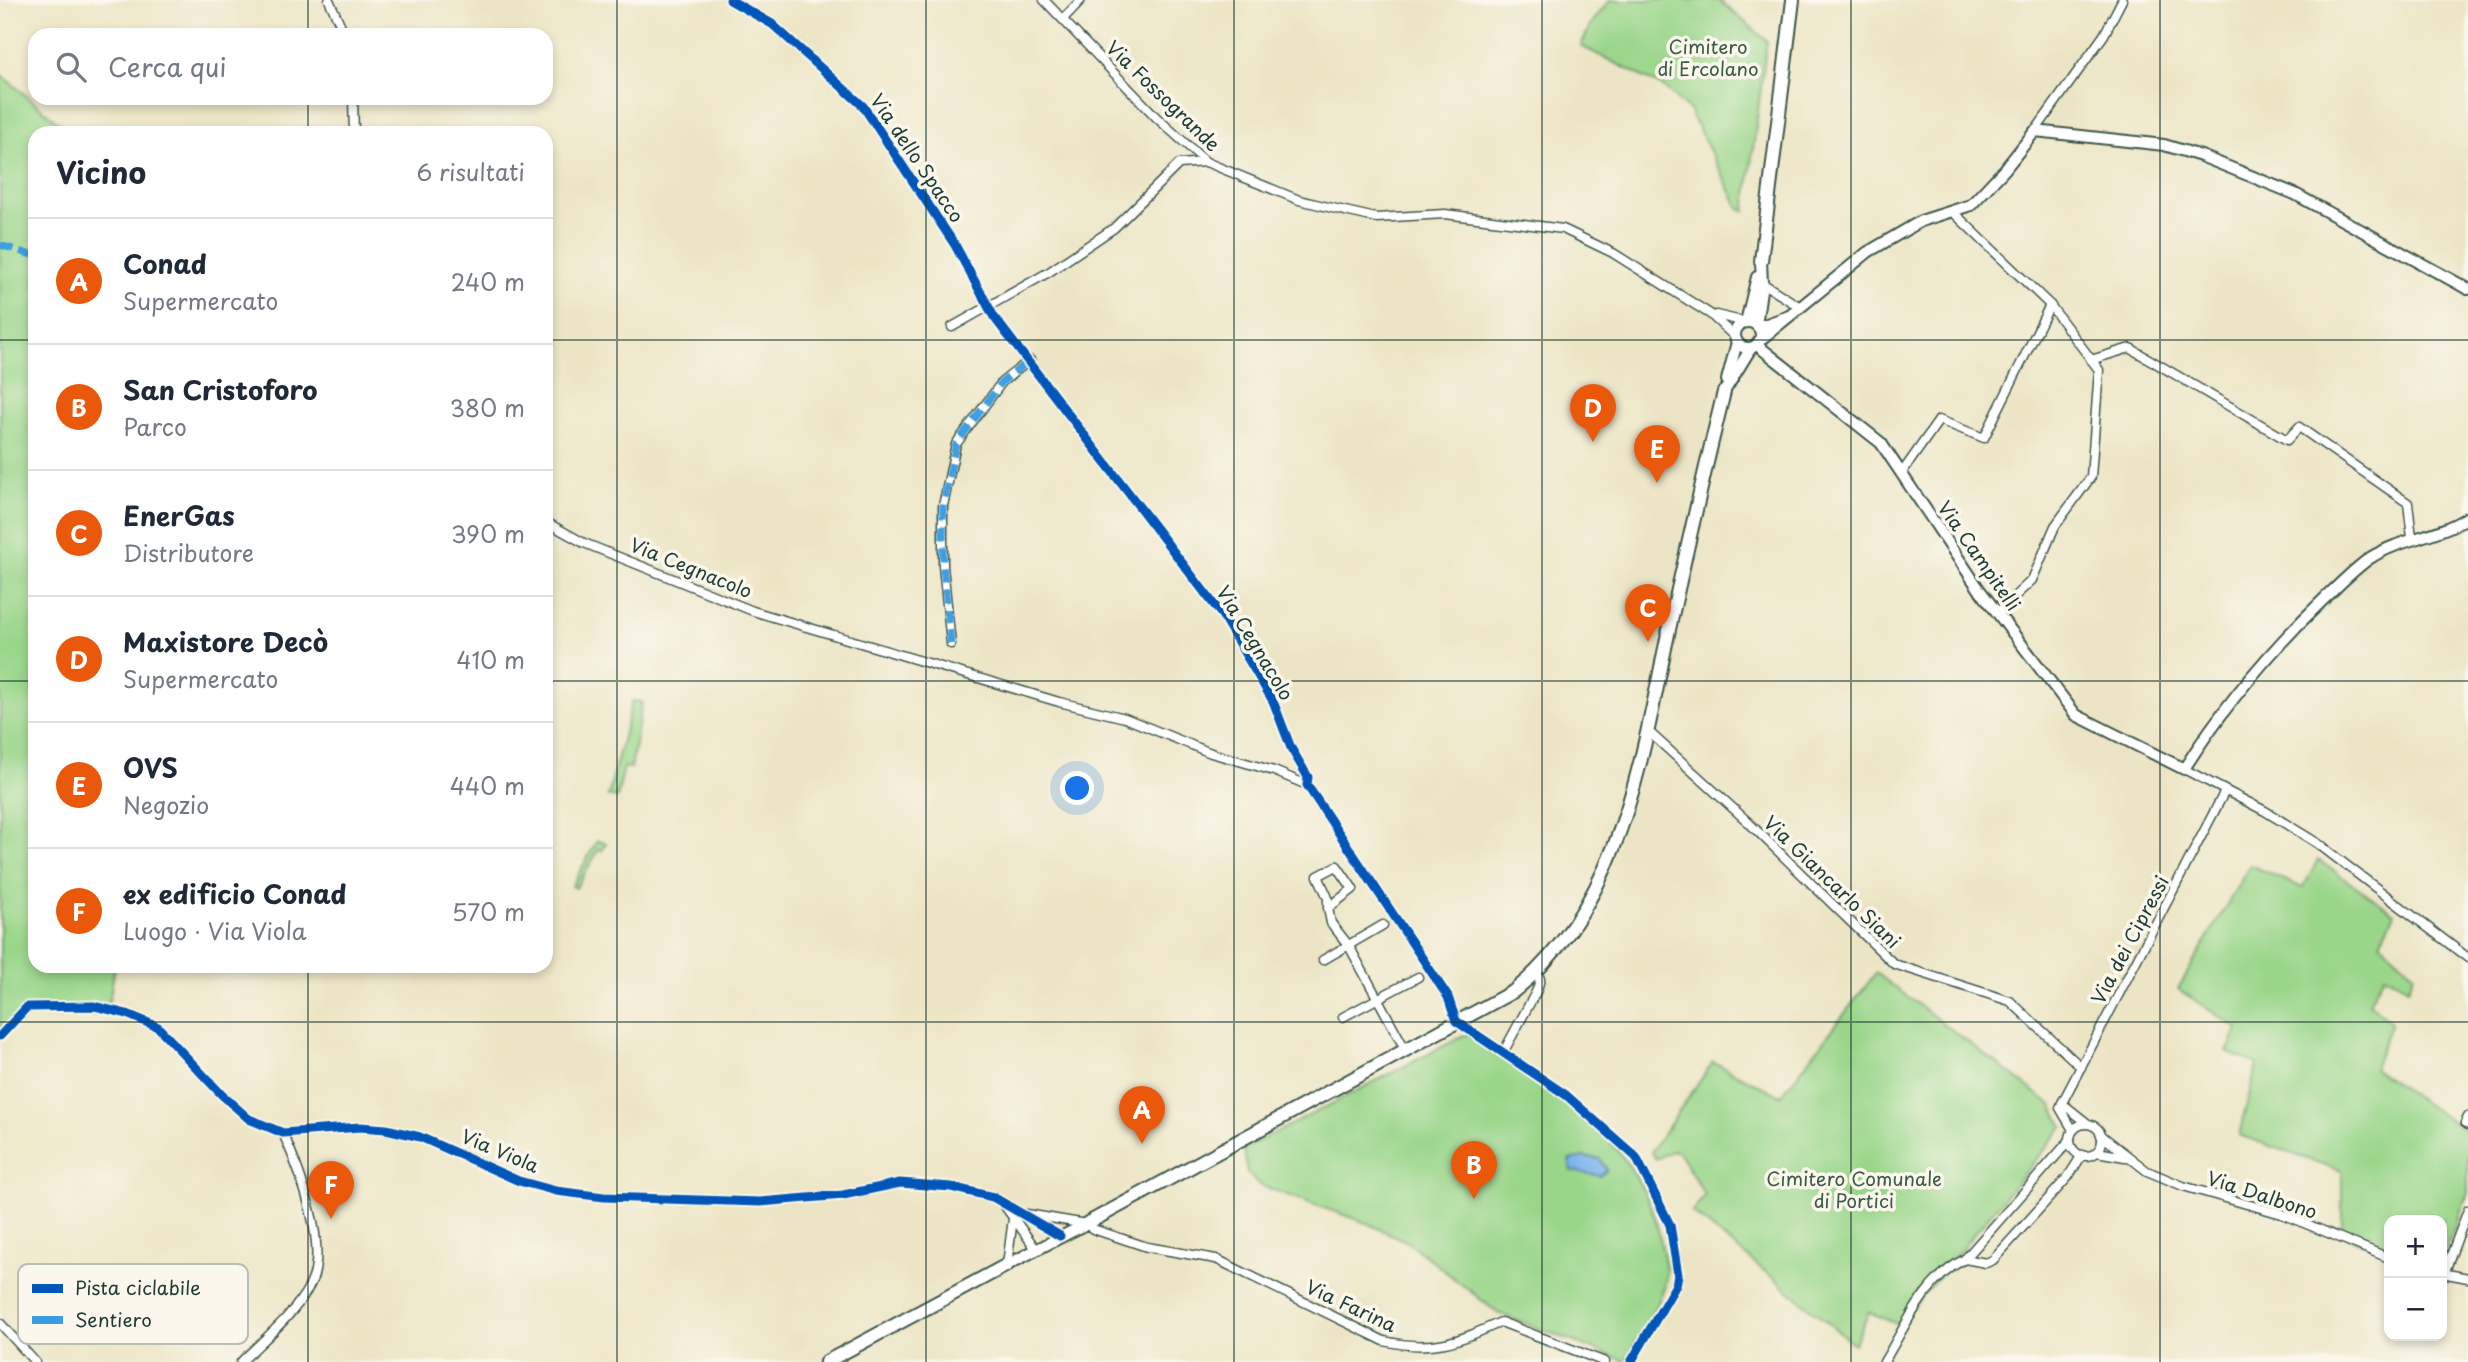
<!DOCTYPE html>
<html lang="it">
<head>
<meta charset="utf-8">
<style>
	:root { --surface:#fff; --page:#f2f2f3; --text:#1f2937; --muted:#747a83; --line:#e0e1e3; --accent:#ea580c }
	body { margin:0; font-family:"Playpen Sans",sans-serif; background:var(--page); color:var(--text) }
	.controls { position:absolute; right:21px; bottom:21px; display:grid; overflow:hidden; border-radius:14px; box-shadow:0 4px 10px #0003 }
	.controls button { width:63px; height:63px; display:grid; place-items:center; padding:0; border:0; border-bottom:2px solid var(--line); background:var(--surface); color:var(--text); font:35px sans-serif }
	.you { position:absolute; left:1078px; top:789px; width:24px; height:24px; margin:-18px; border:5px solid #fff; border-radius:50%; background:#1a73e8; box-shadow:0 0 0 10px #1a73e833 }
	.badge { display:grid; place-items:center; width:46px; height:46px; border-radius:50%; background:var(--accent); color:#fff; font-size:23px; font-weight:700 }
	.pin { position:absolute; translate:-50% -58px; filter:drop-shadow(0 2px 4px #0008) }
	.pin::after { content:''; position:absolute; top:37px; width:24px; height:21px; background:inherit; clip-path:polygon(0 0,100% 0,50% 100%) }
	.list { margin:0; padding:0; list-style:none }
	h2 { display:flex; justify-content:space-between; align-items:center; height:91px; margin:0; padding:0 28px; font-size:30px }
	h2 small { font-size:23px; font-weight:400; color:var(--muted) }
	.list li { display:grid; grid-template-columns:46px 1fr auto; gap:21px; align-items:center; box-sizing:border-box; height:126px; padding:0 28px; border-top:2px solid var(--line) }
	.list b { display:block; font-size:26px; white-space:nowrap }
	.list p { margin:0; font-size:23px; white-space:nowrap; color:var(--muted) }
	.list em { font-size:23px; font-style:normal; color:var(--muted) }
	.icon { flex:none; width:38px; height:38px; fill:none; stroke:currentColor; stroke-width:2; stroke-linecap:round; stroke-linejoin:round }
	.map { position:relative; flex:none; width:2468px; height:1362px; overflow:hidden }
	.search { position:absolute; background:var(--surface); box-shadow:0 4px 10px #0003; left:28px; top:28px; width:525px; height:77px; display:flex; align-items:center; gap:18px; box-sizing:border-box; padding:0 24px; border-radius:21px; color:var(--muted); font-size:26px }
	.panel { position:absolute; background:var(--surface); box-shadow:0 4px 10px #0003; left:28px; top:126px; width:525px; height:847px; border-radius:21px }
	.map>svg:first-child { display:block }
	.green { fill:#9ad68a; stroke:#5c8a5f; stroke-width:2 }
	.water { fill:#7bb4eb; stroke:#4d7890; stroke-width:2 }
	.lines { fill:none; stroke-linecap:round; stroke-linejoin:round }
	.minor-casing { stroke:#3e564a; stroke-width:11 }
	.tertiary-casing { stroke:#3e564a; stroke-width:14 }
	.secondary-casing { stroke:#3e564a; stroke-width:16 }
	.minor { stroke:#fff; stroke-width:8 }
	.tertiary { stroke:#fff; stroke-width:10 }
	.secondary { stroke:#fff; stroke-width:12 }
	.quiet { stroke:#3c9ee2; stroke-width:7; stroke-dasharray:14 7; stroke-linecap:butt }
	.cycleway-casing { stroke:#fbf7ec; stroke-width:13 }
	.cycleway { stroke:#0057b8; stroke-width:9 }
	.grid { fill:none; stroke:#1f3d34; stroke-width:2; stroke-opacity:0.55 }
	.labels { text-anchor:middle; stroke-width:7; stroke-linejoin:round; paint-order:stroke }
	.park-label { font-size:19px; fill:#385c45; stroke:#fbf7ec }
	.street-label { font-size:19px; fill:#1f3d34; stroke:#fbf7ec }
	.key { fill:#fbf7ec; stroke:#b9bfb5; stroke-width:2 }
	.key-label { font-size:19px; fill:#1f3d34 }
</style>
</head>
<body>
<div class="map">
<svg width="2468" height="1362" viewBox="0 0 2468 1362">
	<rect width="100%" height="100%" fill="#fbf7ec"/>
	<filter id="ink" filterUnits="userSpaceOnUse"><feTurbulence type="fractalNoise" baseFrequency=".0143" numOctaves="2"/><feDisplacementMap in="SourceGraphic" scale="14" xChannelSelector="R" yChannelSelector="G"/><feConvolveMatrix kernelMatrix="1 2 1 2 8 2 1 2 1" color-interpolation-filters="sRGB"/></filter>
	<filter id="wash" filterUnits="userSpaceOnUse"><feTurbulence type="fractalNoise" baseFrequency=".00686" numOctaves="4" result="noise"/><feDisplacementMap in="SourceGraphic" scale="28" xChannelSelector="R" yChannelSelector="G"/><feGaussianBlur stdDeviation="1.57" result="paint"/><feColorMatrix in="noise" values="0 0 0 0 0 0 0 0 0 0 0 0 0 0 0 0 0 1.4 0 .05"/><feComposite in="paint" operator="in"/></filter>
	<g filter="url(#wash)">
		<rect width="100%" height="100%" fill="#ece5c5"/>
		<!-- green -->
		<g class="green">
			<path d="M1610,0H1719L1767,41L1745,211L1739,208L1689,110L1663,87L1581,46L1591,24Z"/>
			<path d="M0,74L71,133H35V966H115L109,1002L96,1015H71L70,1010L31,1014L0,1035Z"/>
			<path d="M632,701L642,702L631,768L624,767L617,798L608,796Z"/>
			<path d="M597,841L606,843L602,851L599,849L576,888L572,886Z"/>
			<path d="M2318,860L2395,913L2381,943L2414,973L2409,988L2384,975L2369,1003L2391,1022L2374,1069L2468,1132V1193L2442,1259V1220H2389V1250L2356,1241L2342,1229V1171L2239,1135L2257,1064L2227,1052L2238,1029L2178,989L2250,865L2303,888Z"/>
			<path d="M1876,973L2052,1105L2063,1127L1904,1318L1897,1324L1869,1312L1854,1344L1692,1212L1705,1195L1678,1152L1674,1150L1656,1159L1651,1152L1713,1062L1781,1096Z"/>
			<path d="M1469,1033C1548,1087 1639,1136 1660,1238C1663,1255 1670,1273 1663,1290C1655,1314 1638,1338 1625,1361L1498,1313L1408,1242L1369,1224L1259,1185L1247,1172L1244,1149Z"/>
		</g>
		<!-- water -->
		<path class="water" d="M1583,1157L1600,1159L1607,1170L1600,1176L1572,1171L1569,1160Z"/>
	</g>
	<g filter="url(#ink)">
		<g class="lines">
			<defs>
				<g id="minor">
					<path d="M329,0L345,35"/>
					<path d="M730,0L772,24L863,106L955,245L994,317L1222,615L1273,701L1291,748L1308,777L1307,785L1448,997L1456,1021L1566,1095L1636,1157L1670,1225L1678,1275L1676,1285L1631,1362"/>
					<path d="M1044,0L1157,118L1206,162L1299,200L1349,212L1376,218L1445,214L1563,229L1613,253L1710,314L1735,337"/>
					<path d="M1063,19L1081,0"/>
					<path d="M353,98L354,133"/>
					<path d="M2035,131L2104,35L2122,0"/>
					<path d="M1953,212L2050,305L2099,370L2091,477L2055,526L2032,580L1997,613"/>
					<path d="M1762,283L1800,307"/>
					<path d="M1716,315L1746,322"/>
					<path d="M952,327L1049,272L1114,228L1179,164L1206,162"/>
					<path d="M2091,360L2130,348L2287,440L2299,427L2408,503L2412,538"/>
					<path d="M1901,474L1939,420L1984,438L2050,305"/>
					<path d="M546,522L584,543L753,611L1059,702L1125,718L1211,753L1274,771L1307,785"/>
					<path d="M951,644L943,566V506L956,444L1002,382L1030,360"/>
					<path d="M1649,732L1747,821L1894,964L2010,1001L2081,1067"/>
					<path d="M2184,769L2265,811L2317,843L2468,958"/>
					<path d="M1328,908V898L1318,876L1337,866L1353,889L1328,908L1331,923L1349,946L1405,1049"/>
					<path d="M1323,960L1383,925"/>
					<path d="M1343,1017L1418,977"/>
					<path d="M0,1036L27,1007L94,1006L127,1014L158,1027L222,1095L249,1119L283,1133L360,1127L386,1129L420,1137L519,1181L556,1191L604,1197L760,1202L843,1195L900,1183L951,1187L993,1197L1060,1236"/>
					<path d="M1504,1051L1537,990L1540,979L1537,972"/>
					<path d="M2062,1103L2087,1123"/>
					<path d="M2468,1117L2465,1123L2468,1125"/>
					<circle cx="2086" cy="1140" r="16"/>
					<path d="M2073,1130L2060,1108L2062,1103L2225,791"/>
					<path d="M2101,1135L2147,1171L2183,1186L2282,1214L2389,1258"/>
					<path d="M2097,1152L2125,1157"/>
					<path d="M1004,1205L1036,1249"/>
					<path d="M1027,1214L1086,1224L1093,1229L1147,1247L1216,1259L1384,1341C1433,1352 1457,1342 1501,1322L1605,1362"/>
					<path d="M1965,1259L1986,1263L1993,1260L2068,1177L2082,1155"/>
					<path d="M1007,1265L1013,1218"/>
					<path d="M2442,1273L2468,1278"/>
					<path d="M2444,1274L2468,1210"/>
					<path d="M0,1323L35,1362"/>
					<path d="M241,1362C264,1339 293,1316 309,1287C331,1250 299,1169 283,1133"/>
					<path d="M1884,1362C1906,1325 1925,1279 1965,1259L2070,1140"/>
				</g>
				<g id="tertiary">
					<circle cx="1748" cy="335" r="13"/>
					<path d="M1746,322L1757,277"/>
					<path d="M1756,325L1762,283L1761,261"/>
					<path d="M1758,327L1789,316"/>
					<path d="M1760,340L1868,252L1921,221L1971,205L2005,169L2035,131L2164,145L2201,156L2295,194L2468,289"/>
					<path d="M1757,345L1881,443L1979,589L2076,715L2184,769C2223,707 2270,651 2323,600C2338,586 2353,570 2370,558C2401,538 2438,537 2468,517"/>
					<path d="M1727,380L1737,342"/>
					<path d="M1724,392L1751,348"/>
					<path d="M1007,1265L1086,1224"/>
				</g>
				<g id="secondary">
					<path d="M1761,261L1793,0"/>
					<path d="M1086,1224L1514,991C1621,905 1641,760 1668,634C1686,553 1704,472 1724,392"/>
					<path d="M826,1362L1007,1265"/>
				</g>
			</defs>
			<!-- minor casing -->
			<use href="#minor" class="minor-casing"/>
			<!-- tertiary casing -->
			<use href="#tertiary" class="tertiary-casing"/>
			<!-- secondary casing -->
			<use href="#secondary" class="secondary-casing"/>
			<!-- minor -->
			<use href="#minor" class="minor"/>
			<!-- tertiary -->
			<use href="#tertiary" class="tertiary"/>
			<!-- secondary -->
			<use href="#secondary" class="secondary"/>
			<!-- quiet -->
			<g class="quiet">
				<path d="M0,245L35,256"/>
				<path d="M951,644L943,566V506L956,444L1002,382L1030,360"/>
			</g>
			<defs>
				<g id="cycleway">
					<path d="M730,0L772,24L863,106L955,245L994,317L1222,615L1273,701L1291,748L1308,777L1307,785L1448,997L1456,1021L1566,1095L1636,1157L1670,1225L1678,1275L1676,1285L1631,1362"/>
					<path d="M0,1036L27,1007L94,1006L127,1014L158,1027L222,1095L249,1119L283,1133L360,1127L386,1129L420,1137L519,1181L556,1191L604,1197L760,1202L843,1195L900,1183L951,1187L993,1197L1060,1236"/>
				</g>
			</defs>
			<!-- cycleway casing -->
			<use href="#cycleway" class="cycleway-casing"/>
			<!-- cycleway -->
			<use href="#cycleway" class="cycleway"/>
		</g>
	</g>
	<!-- grid -->
	<path class="grid" d="M308,0V35M617,0V1362M926,0V1362M1234,0V1362M1542,0V1362M1851,0V1362M2160,0V1362M308,98V133M0,340H35M546,340H2468M0,681H35M546,681H2468M308,966V1362M0,1022H2468"/>
	<g class="labels">
		<!-- park labels -->
		<g class="park-label">
			<text x="1708" y="54">Cimitero<tspan x="1708" dy="22">di Ercolano</tspan></text>
			<text x="1854" y="1186">Cimitero Comunale<tspan x="1854" dy="22">di Portici</tspan></text>
		</g>
		<!-- street labels -->
		<g class="street-label">
			<text transform="translate(1163 96) rotate(44)" y="7">Via Fossogrande</text>
			<text transform="translate(917 158) rotate(56)" y="7">Via dello Spacco</text>
			<text transform="translate(1979 556) rotate(55)" y="7">Via Campitelli</text>
			<text transform="translate(691 568) rotate(22)" y="7">Via Cegnacolo</text>
			<text transform="translate(1255 643) rotate(59)" y="7">Via Cegnacolo</text>
			<text transform="translate(1832 882) rotate(44)" y="7">Via Giancarlo Siani</text>
			<text transform="translate(2130 940) rotate(-62)" y="7">Via dei Cipressi</text>
			<text transform="translate(500 1151) rotate(23)" y="7">Via Viola</text>
			<text transform="translate(2262 1195) rotate(18)" y="7">Via Dalbono</text>
			<text transform="translate(1351 1306) rotate(25)" y="7">Via Farina</text>
		</g>
	</g>
	<!-- legend -->
	<rect x="18" y="1264" width="230" height="80" rx="10" class="key"/>
	<rect x="32" y="1284" width="31" height="9" fill="#0057b8"/>
	<rect x="32" y="1316" width="31" height="8" fill="#3c9ee2"/>
	<g class="key-label">
		<text x="75" y="1295">Pista ciclabile</text>
		<text x="75" y="1327">Sentiero</text>
	</g>
</svg>
<div class="controls">
<button>+</button>
<button>−</button>
</div>
<div class="you"></div>
<div class="pin badge" style="left:1142px;top:1144px">A</div>
<div class="pin badge" style="left:1474px;top:1199px">B</div>
<div class="pin badge" style="left:1648px;top:642px">C</div>
<div class="pin badge" style="left:1593px;top:442px">D</div>
<div class="pin badge" style="left:1657px;top:483px">E</div>
<div class="pin badge" style="left:331px;top:1219px">F</div>
<div class="search"><svg class="icon" aria-label="search" viewBox="0 0 24 24"><circle cx="10" cy="10" r="6"/><path d="M15 15l6 6"/></svg>Cerca qui</div>
<section class="panel">
<h2>Vicino<small>6 risultati</small></h2>
<ul class="list">
<li><span class="badge">A</span><div><b>Conad</b><p>Supermercato</p></div><em>240 m</em></li>
<li><span class="badge">B</span><div><b>San Cristoforo</b><p>Parco</p></div><em>380 m</em></li>
<li><span class="badge">C</span><div><b>EnerGas</b><p>Distributore</p></div><em>390 m</em></li>
<li><span class="badge">D</span><div><b>Maxistore Decò</b><p>Supermercato</p></div><em>410 m</em></li>
<li><span class="badge">E</span><div><b>OVS</b><p>Negozio</p></div><em>440 m</em></li>
<li><span class="badge">F</span><div><b>ex edificio Conad</b><p>Luogo · Via Viola</p></div><em>570 m</em></li>
</ul>
</section>
</div>
</body>
</html>
